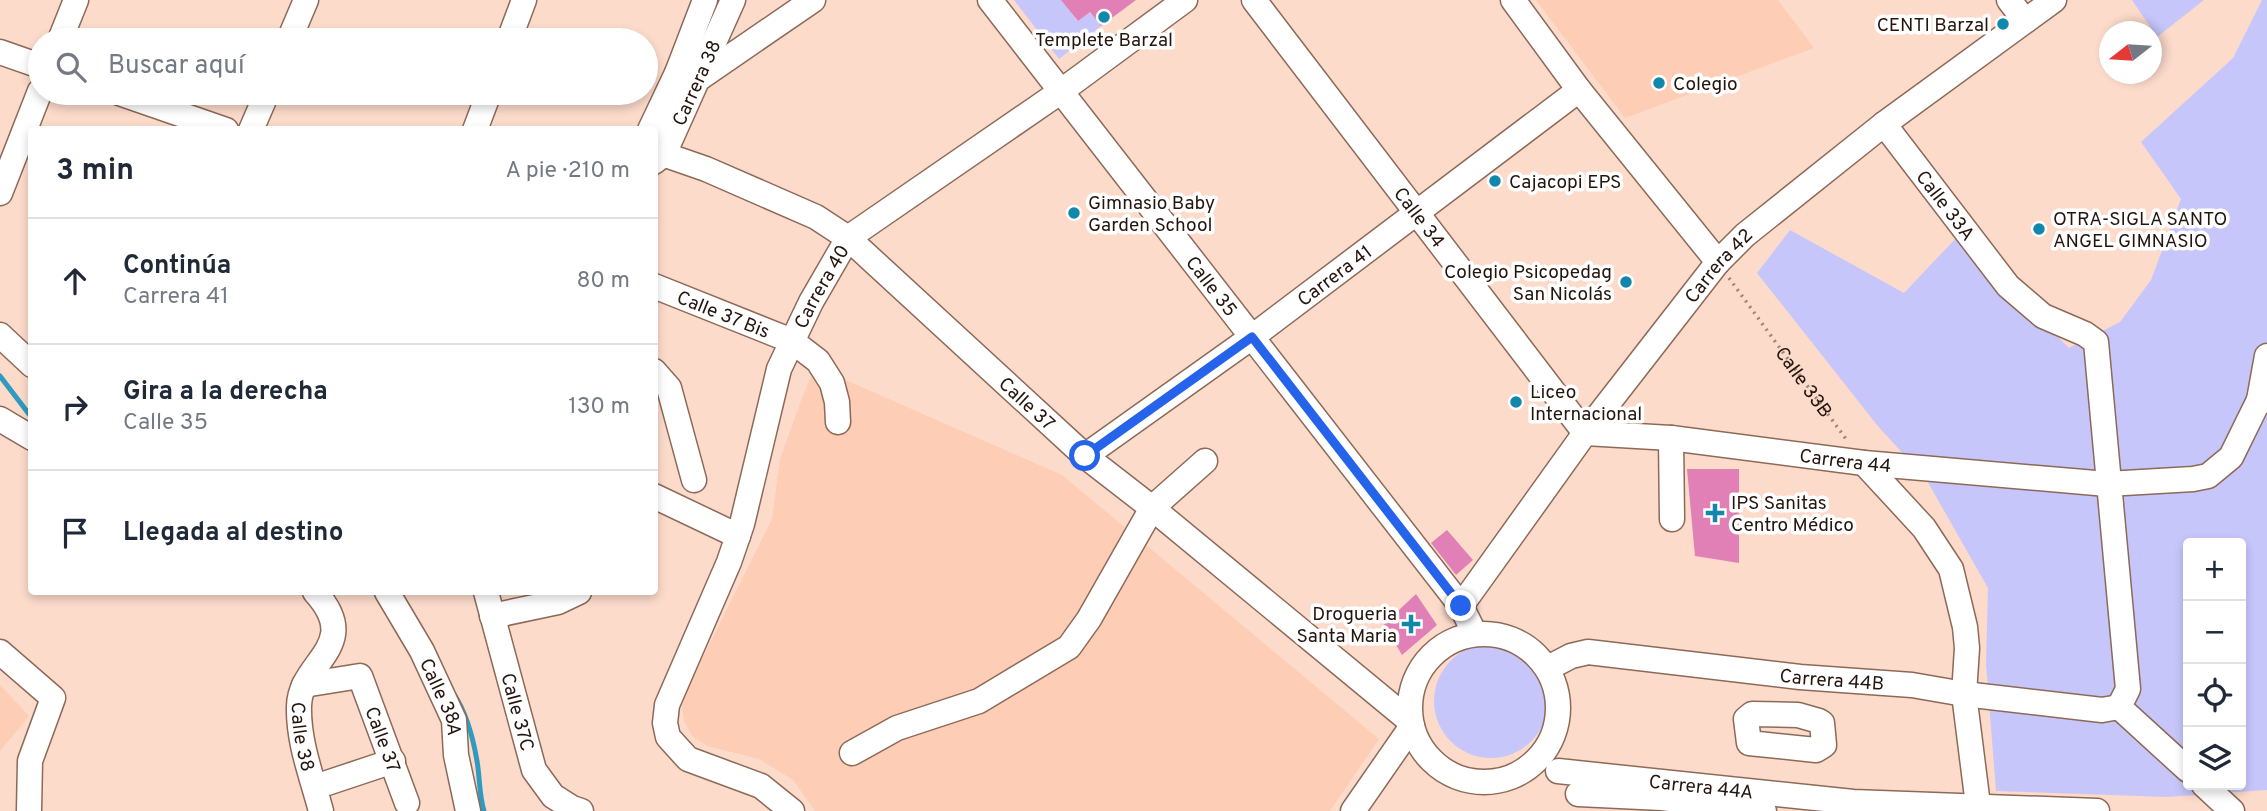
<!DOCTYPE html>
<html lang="es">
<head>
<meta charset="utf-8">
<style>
	:root { --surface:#fff; --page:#f6f6f7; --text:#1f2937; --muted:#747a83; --line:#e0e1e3 }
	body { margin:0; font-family:Overpass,sans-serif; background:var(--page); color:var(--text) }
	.controls { position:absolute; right:21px; bottom:21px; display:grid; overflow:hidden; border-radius:7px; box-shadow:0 4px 10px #0003 }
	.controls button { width:63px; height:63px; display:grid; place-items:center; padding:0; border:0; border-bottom:2px solid var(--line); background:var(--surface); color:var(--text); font:35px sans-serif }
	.compass { position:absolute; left:2099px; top:21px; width:63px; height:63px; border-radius:50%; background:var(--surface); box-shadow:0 4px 10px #0003; rotate:253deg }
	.stop { position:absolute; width:21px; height:21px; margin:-16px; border:5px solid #2563eb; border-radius:50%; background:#fff }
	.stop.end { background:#2563eb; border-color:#fff; box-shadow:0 2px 7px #0008 }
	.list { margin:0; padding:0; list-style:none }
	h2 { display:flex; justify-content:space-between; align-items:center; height:91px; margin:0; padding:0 28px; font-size:30px }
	h2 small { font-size:23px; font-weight:400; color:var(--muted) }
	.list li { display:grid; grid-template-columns:46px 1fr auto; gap:21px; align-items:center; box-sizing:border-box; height:126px; padding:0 28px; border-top:2px solid var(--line) }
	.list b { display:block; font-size:26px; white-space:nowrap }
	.list p { margin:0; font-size:23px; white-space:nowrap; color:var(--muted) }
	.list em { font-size:23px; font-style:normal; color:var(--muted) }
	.icon { flex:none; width:38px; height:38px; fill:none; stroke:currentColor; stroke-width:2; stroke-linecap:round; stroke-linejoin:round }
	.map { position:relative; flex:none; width:2267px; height:811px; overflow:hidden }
	.search { position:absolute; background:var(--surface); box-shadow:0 4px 10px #0003; left:28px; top:28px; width:630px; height:77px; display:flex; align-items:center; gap:18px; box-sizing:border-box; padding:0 24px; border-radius:38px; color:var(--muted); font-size:26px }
	.panel { position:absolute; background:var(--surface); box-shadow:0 4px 10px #0003; left:28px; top:126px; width:630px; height:469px; border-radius:7px }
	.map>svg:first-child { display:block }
	.built { fill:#fecdb6 }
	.green { fill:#c7c6fa; fill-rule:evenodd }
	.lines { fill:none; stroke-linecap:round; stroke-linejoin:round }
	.stream { stroke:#309ac0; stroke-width:5 }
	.building { fill:#e180b6 }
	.minor-casing { stroke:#8d6958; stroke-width:27 }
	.path { stroke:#9e8579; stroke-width:3.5; stroke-dasharray:2 5; stroke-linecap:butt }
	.minor { stroke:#fff; stroke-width:24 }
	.route { stroke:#2563eb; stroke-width:9 }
	.poi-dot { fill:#1187ac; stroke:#fff; stroke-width:2.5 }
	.labels { text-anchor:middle; stroke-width:7; stroke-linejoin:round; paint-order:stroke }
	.poi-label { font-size:19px; fill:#24150f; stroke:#fff; text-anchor:start }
	.street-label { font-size:19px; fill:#24150f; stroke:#fff }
</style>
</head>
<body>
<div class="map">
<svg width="2267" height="811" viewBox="0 0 2267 811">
	<rect width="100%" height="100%" fill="#fcdbcb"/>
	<!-- built -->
	<g class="built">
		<path d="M1536,0H1778L1814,48L1625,118Z"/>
		<path d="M816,367L1062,475L1379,739L1330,811H815L793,780L759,759L707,746L692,736L684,721L682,705L687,689L772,519L780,459L803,395Z"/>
		<path d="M0,685L29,716L0,751Z"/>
	</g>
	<!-- green -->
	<g class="green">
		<path d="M1014,0H1063L1077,21L1090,12L1101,26L1059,59Z"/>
		<path d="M2132,0H2204L2157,37Z"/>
		<path d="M2262,0H2267V790L2167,797L1996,791L1986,664L1988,588L1926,479L1877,425L1757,273L1790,230L1904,293L1958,236L2069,348L2120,322L2151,280L2181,199L2141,142L2233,58ZM2188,543H2241V785H2188Z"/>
		<circle cx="1491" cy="701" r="57"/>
	</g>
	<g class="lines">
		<!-- stream -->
		<g class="stream">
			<path d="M0,376L32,418"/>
			<path d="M454,694C467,714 473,737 477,761C480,778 479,795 484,811"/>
		</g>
	</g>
	<!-- building -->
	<g class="building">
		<path d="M1061,0H1136L1101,26L1090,12L1078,21Z"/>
		<path d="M1687,469H1739V563L1695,556Z"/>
		<path d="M1447,530L1473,560L1456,575L1431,543Z"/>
		<path d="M1416,594L1437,625L1402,655L1384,624Z"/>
	</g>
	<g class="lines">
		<defs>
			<g id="minor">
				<path id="s2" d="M990,0L1461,606L1475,634"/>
				<path id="s3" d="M1254,0L1585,433L1671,438L1864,463L2107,484L2193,479L2208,476L2231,457L2259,400L2267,401"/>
				<path d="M1513,0L1579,90L1718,262"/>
				<path d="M2009,0L2025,21"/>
				<path d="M60,40L76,0"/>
				<path d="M289,40L306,0"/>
				<path d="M509,40L524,0"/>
				<path d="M0,52L40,66"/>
				<path d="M677,73L698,79L813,0"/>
				<path d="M119,93L226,130"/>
				<path id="s4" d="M1884,124L2008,286L2043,316L2085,334L2096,342L2128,689L2119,707L2188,770"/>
				<path d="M251,130L267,93"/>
				<path d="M475,130L489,93"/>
				<path d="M650,130L677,73L705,0"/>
				<path id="s5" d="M654,151L706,169L816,217L848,238L1085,456L1152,508L1410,721"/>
				<path id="s6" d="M654,162L664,154L733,0"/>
				<path d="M0,193L40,91"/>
				<path id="s7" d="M654,286L792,341L818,361L832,383L837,402L838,422"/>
				<path d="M0,335L32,365"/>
				<path d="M654,371L669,388L694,480"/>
				<path d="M2259,400L2267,356"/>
				<path d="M0,419L32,438"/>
				<path d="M1671,438L1672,519"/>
				<path id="s8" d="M1085,456L1252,337L1579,90"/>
				<path d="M1864,463L1924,528L1951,569L1965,627L1967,648L1964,694L1978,805"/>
				<path d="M654,496L738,536"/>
				<path id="s9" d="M315,592C364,646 300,661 299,706C298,742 312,777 321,811"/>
				<path id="s10" d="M387,592L422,651L454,720L456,755L468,811"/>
				<path id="s11" d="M486,592L534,770L553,796L572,808L581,811"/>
				<path id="s12" d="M1461,606L1585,433L1718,262L1745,235L1884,124L2054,0"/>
				<path d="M492,616L558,602L579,592"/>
				<circle cx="1484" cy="708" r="74"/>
				<path d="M0,652L53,698L30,761L29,811"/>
				<path id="s13" d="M1548,668L1571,656L1588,652L1800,677L1912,685L1964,694L2102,710L2119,707"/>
				<path id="s14" d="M304,685L360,676L407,803"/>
				<path d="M1752,714L1798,715L1819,721L1822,723L1824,745L1816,750L1749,743L1746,719Z"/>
				<path d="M852,753L897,728L979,701L1069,647L1089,619L1152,508L1205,461"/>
				<path id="s15" d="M1558,771L1853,802L2097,811"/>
				<path d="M2204,785L2232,811"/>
				<path d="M315,787L393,761"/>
				<path d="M1578,794L1662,798L1764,811"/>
				<path id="s16" d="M792,811L761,786L688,759L668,737L665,723L667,705L729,562L742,524L779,369L811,302L848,238L1060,92L1185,0"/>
				<path d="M1353,811L1412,726"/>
			</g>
		</defs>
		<!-- minor casing -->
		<use href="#minor" class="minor-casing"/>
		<!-- path -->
		<path class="path" id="s1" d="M1729,278L1846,439"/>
		<!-- minor -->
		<use href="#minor" class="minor"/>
	</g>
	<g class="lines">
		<!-- route -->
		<path class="route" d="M1085,456L1252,337L1461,606"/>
	</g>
	<!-- markers -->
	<g class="poi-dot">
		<circle cx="1104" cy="17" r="7"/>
		<circle cx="2003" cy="24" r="7"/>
		<circle cx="1659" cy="83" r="7"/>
		<circle cx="1495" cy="181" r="7"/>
		<circle cx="1074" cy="213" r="7"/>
		<circle cx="2039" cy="229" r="7"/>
		<circle cx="1626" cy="282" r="7"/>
		<circle cx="1516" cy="402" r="7"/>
		<path d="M1711.5 502.5h7v7h7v7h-7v7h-7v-7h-7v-7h7z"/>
		<path d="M1407.5 613.5h7v7h7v7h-7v7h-7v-7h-7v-7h7z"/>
	</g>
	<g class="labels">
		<!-- poi labels -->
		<g class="poi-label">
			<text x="1989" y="31" text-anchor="end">CENTI Barzal</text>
			<text x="1104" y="46" text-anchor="middle">Templete Barzal</text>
			<text x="1673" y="90">Colegio</text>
			<text x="1509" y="188">Cajacopi EPS</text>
			<text x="1088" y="209">Gimnasio Baby<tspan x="1088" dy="22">Garden School</tspan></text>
			<text x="2053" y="225">OTRA-SIGLA SANTO<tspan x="2053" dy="22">ANGEL GIMNASIO</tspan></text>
			<text x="1612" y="278" text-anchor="end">Colegio Psicopedag<tspan x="1612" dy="22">San Nicolás</tspan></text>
			<text x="1530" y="398">Liceo<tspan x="1530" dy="22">Internacional</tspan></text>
			<text x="1731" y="509">IPS Sanitas<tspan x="1731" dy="22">Centro Médico</tspan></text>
			<text x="1397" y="620" text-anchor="end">Drogueria<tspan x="1397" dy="22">Santa Maria</tspan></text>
		</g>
		<!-- street labels -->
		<g class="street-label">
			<text dy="7" stroke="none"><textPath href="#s6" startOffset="91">Carrera 38</textPath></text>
			<text dy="7" stroke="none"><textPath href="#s4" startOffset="102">Calle 33A</textPath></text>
			<text dy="7" stroke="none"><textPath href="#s3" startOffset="273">Calle 34</textPath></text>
			<text dy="7" stroke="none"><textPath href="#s12" startOffset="427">Carrera 42</textPath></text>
			<text dy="7" stroke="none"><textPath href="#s8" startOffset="308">Carrera 41</textPath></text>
			<text dy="7" stroke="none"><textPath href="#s16" startOffset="628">Carrera 40</textPath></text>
			<text dy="7" stroke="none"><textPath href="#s2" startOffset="362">Calle 35</textPath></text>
			<text dy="7" stroke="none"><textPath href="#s7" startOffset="75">Calle 37 Bis</textPath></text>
			<text dy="7" stroke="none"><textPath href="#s1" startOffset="128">Calle 33B</textPath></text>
			<text dy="7" stroke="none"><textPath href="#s5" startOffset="457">Calle 37</textPath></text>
			<text dy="7" stroke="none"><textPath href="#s3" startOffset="807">Carrera 44</textPath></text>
			<text dy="7" stroke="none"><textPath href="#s13" startOffset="289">Carrera 44B</textPath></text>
			<text dy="7" stroke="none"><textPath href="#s10" startOffset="119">Calle 38A</textPath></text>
			<text dy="7" stroke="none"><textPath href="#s11" startOffset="124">Calle 37C</textPath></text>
			<text dy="7" stroke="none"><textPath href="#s9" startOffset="159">Calle 38</textPath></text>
			<text dy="7" stroke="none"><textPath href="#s14" startOffset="124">Calle 37</textPath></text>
			<text dy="7" stroke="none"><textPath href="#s15" startOffset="144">Carrera 44A</textPath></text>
		</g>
	</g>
</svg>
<div class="controls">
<button>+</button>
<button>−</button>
<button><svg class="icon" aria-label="locate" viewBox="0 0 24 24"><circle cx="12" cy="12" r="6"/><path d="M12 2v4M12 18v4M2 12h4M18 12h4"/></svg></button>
<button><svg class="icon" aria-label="layers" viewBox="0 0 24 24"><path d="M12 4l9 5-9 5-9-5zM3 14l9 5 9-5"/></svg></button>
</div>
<svg class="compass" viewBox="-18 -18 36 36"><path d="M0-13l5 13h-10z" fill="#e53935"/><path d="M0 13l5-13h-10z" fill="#747a83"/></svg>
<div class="stop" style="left:1085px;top:456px"></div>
<div class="stop end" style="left:1461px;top:606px"></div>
<div class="search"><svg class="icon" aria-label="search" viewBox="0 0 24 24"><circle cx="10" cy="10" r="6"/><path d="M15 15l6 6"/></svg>Buscar aquí</div>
<section class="panel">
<h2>3 min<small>A pie · 210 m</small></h2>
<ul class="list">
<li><svg class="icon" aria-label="ahead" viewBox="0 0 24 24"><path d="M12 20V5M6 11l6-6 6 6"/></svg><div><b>Continúa</b><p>Carrera 41</p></div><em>80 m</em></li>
<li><svg class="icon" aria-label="right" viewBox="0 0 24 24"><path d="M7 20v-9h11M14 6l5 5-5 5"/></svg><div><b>Gira a la derecha</b><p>Calle 35</p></div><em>130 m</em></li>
<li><svg class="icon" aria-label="arrive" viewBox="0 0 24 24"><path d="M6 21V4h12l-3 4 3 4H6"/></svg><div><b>Llegada al destino</b></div></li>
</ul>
</section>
</div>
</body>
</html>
